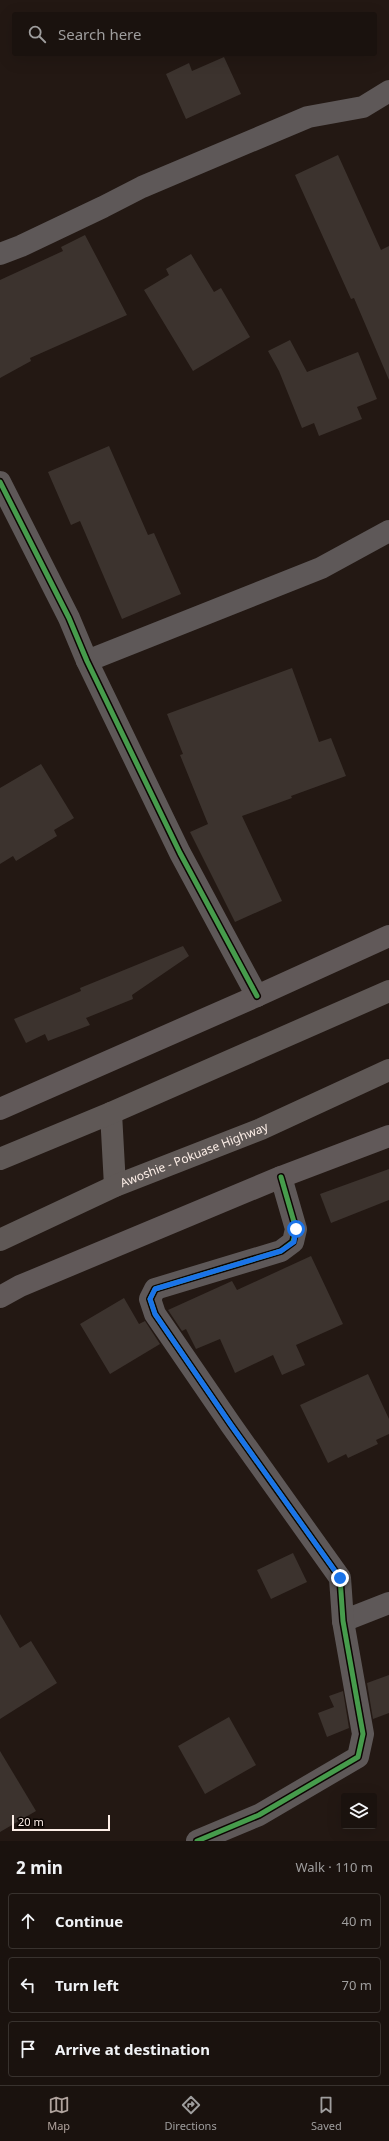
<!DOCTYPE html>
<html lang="en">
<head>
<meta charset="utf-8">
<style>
	:root { --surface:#1a120e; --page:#231b17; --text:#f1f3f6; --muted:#9f9e9e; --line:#38322e; --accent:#b0a39d }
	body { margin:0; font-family:"Noto Sans",sans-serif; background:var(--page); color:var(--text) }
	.controls { position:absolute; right:12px; bottom:12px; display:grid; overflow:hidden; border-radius:4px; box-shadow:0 4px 16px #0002 }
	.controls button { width:36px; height:36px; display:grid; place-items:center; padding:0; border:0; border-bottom:1px solid var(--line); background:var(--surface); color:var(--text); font:20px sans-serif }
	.scale { position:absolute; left:12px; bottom:10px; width:98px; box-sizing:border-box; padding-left:4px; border:2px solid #fceee7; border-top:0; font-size:11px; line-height:14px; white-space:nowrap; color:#fceee7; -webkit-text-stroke:3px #0c0502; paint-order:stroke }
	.stop { position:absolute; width:12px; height:12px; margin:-9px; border:3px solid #1a73e8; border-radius:50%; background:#fff }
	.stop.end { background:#1a73e8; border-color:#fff; box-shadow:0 1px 4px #0008 }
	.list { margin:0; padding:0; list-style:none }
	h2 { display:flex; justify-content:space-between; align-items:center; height:52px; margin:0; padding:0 16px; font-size:17px }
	h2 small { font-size:13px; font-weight:400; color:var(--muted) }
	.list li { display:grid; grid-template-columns:26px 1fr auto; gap:12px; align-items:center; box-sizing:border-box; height:56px; margin:0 8px 8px; padding:0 8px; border:1px solid var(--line); border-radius:4px }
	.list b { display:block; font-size:15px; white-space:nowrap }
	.list em { font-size:13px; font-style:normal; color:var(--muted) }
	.icon { flex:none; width:22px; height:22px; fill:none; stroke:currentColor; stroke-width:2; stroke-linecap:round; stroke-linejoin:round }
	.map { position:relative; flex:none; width:389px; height:1841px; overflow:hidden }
	.search { position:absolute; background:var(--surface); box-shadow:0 4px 16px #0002; left:12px; right:12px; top:12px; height:44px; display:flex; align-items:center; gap:10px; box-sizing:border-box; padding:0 14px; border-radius:4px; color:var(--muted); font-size:15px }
	.sheet { height:244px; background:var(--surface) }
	nav { display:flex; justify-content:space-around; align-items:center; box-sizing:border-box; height:56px; border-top:1px solid var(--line); background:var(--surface); font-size:11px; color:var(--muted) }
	nav a { display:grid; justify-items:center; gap:2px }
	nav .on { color:var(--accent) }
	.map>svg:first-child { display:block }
	.building { fill:#3c332e }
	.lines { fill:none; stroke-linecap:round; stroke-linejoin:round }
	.street { stroke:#5e5858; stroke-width:22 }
	.secondary { stroke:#615959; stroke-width:22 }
	.primary { stroke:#5f5856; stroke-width:22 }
	.cycleway-casing { stroke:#0c0502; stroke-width:8 }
	.cycleway { stroke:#469c4c; stroke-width:5 }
	.route { stroke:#1a73e8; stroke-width:5 }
	.labels { text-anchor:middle; stroke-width:4; stroke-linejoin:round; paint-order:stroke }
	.street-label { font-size:12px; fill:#fceee7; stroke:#0c0502 }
</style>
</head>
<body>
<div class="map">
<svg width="389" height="1841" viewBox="0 0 389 1841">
	<rect width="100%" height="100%" fill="#231813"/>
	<!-- building -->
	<g class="building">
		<path d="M224,57L241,94L186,119L166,74L189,63L192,71Z"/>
		<path d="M338,155L381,250L389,246V380L354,298L351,299L295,175Z"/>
		<path d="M85,235L127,315L30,358L31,361L0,378V280L63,251L61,247Z"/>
		<path d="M191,254L214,292L221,288L250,337L193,371L144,290L169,275L166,269Z"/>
		<path d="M290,340L307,372L358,352L377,399L357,407L362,419L319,436L314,423L302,428L279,371L268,351Z"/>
		<path d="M109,446L148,535L154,533L181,594L122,619L80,521L71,525L48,472Z"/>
		<path d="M292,668L319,742L331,738L346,776L291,796L292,798L242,816L282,901L235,922L190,832L208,824L180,755L183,754L167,714Z"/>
		<path d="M41,764L74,818L54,830L57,836L16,861L13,856L0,864V788Z"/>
		<path d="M183,946L189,956L132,995L133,999L86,1018L90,1025L48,1041L45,1034L26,1043L14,1019L81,991L80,988Z"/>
		<path d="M389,1169V1200L331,1223L320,1194Z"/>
		<path d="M311,1256L343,1324L296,1345L305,1365L282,1375L273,1355L235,1373L220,1339L196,1349L186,1329L182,1331L168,1310L232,1281L237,1290Z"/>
		<path d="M124,1298L139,1324L145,1321L160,1344L110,1374L80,1324Z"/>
		<path d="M368,1374L389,1419V1434L376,1440L378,1444L348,1458L346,1454L328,1463L300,1405Z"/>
		<path d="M293,1553L307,1582L271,1599L257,1570Z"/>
		<path d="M0,1614L20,1648L31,1641L57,1683L0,1719Z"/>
		<path d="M389,1675V1713L373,1719L367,1683Z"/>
		<path d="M343,1691L349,1728L327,1737L318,1713L334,1707L329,1696Z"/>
		<path d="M229,1717L256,1765L205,1794L178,1746Z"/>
		<path d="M0,1751L36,1811L0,1832Z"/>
	</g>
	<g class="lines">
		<!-- street -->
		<g class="street">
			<path d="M0,254L21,246L103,207L142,187L308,117L363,107L389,91"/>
			<path d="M0,482L69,618L87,661L180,853L257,996"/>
			<path d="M87,661L321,568L389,531"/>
			<path d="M343,1621L389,1603"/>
			<path d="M197,1841L259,1815L358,1757L363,1734L343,1621L340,1578L231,1425L155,1314L150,1299L155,1289L281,1251L293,1242L296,1229L281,1177"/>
		</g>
		<!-- secondary -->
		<g class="secondary">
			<path d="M0,1109L257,996L389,936"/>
			<path d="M0,1297L20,1286L281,1177L389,1136"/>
		</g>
		<!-- primary -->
		<g class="primary">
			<path d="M111,1113L115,1186"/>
			<path d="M0,1159L111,1113L389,991"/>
			<path id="s1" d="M0,1240L115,1186L261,1129L389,1070"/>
		</g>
		<defs>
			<g id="cycleway">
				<path d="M0,482L69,618L87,661L180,853L257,996"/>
				<path d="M197,1841L259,1815L358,1757L363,1734L343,1621L340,1578L231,1425L155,1314L150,1299L155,1289L281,1251L293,1242L296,1229L281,1177"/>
			</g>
		</defs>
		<!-- cycleway casing -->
		<use href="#cycleway" class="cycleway-casing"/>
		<!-- cycleway -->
		<use href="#cycleway" class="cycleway"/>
	</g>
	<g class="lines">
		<!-- route -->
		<path class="route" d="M296,1229L294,1242L281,1251L155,1289L150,1299L155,1314L231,1425L340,1578"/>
	</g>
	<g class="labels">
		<!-- street labels -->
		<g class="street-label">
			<text dy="4" stroke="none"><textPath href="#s1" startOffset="212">Awoshie - Pokuase Highway</textPath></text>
		</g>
	</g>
</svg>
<div class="controls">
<button><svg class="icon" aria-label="layers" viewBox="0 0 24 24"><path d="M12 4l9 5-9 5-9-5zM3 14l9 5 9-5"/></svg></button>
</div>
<div class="scale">20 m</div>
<div class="stop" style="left:296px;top:1229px"></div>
<div class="stop end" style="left:340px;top:1578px"></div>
<div class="search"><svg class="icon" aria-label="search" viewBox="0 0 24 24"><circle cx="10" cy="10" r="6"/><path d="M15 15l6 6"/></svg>Search here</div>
</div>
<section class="sheet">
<h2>2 min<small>Walk · 110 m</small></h2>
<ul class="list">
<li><svg class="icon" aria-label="ahead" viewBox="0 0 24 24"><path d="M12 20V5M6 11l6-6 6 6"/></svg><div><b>Continue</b></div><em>40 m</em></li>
<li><svg class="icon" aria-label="left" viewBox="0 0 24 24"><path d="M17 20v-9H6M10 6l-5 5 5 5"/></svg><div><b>Turn left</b></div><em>70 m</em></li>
<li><svg class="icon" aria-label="arrive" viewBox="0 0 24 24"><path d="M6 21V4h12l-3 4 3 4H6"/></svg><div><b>Arrive at destination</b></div></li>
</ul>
</section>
<nav>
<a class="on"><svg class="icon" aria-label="map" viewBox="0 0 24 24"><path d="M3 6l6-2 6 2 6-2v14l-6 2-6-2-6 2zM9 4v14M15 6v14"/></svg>Map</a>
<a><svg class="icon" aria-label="directions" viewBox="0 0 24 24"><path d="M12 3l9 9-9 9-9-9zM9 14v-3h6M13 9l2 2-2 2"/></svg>Directions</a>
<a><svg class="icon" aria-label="saved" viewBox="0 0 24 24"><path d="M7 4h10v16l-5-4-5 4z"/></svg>Saved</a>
</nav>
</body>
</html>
